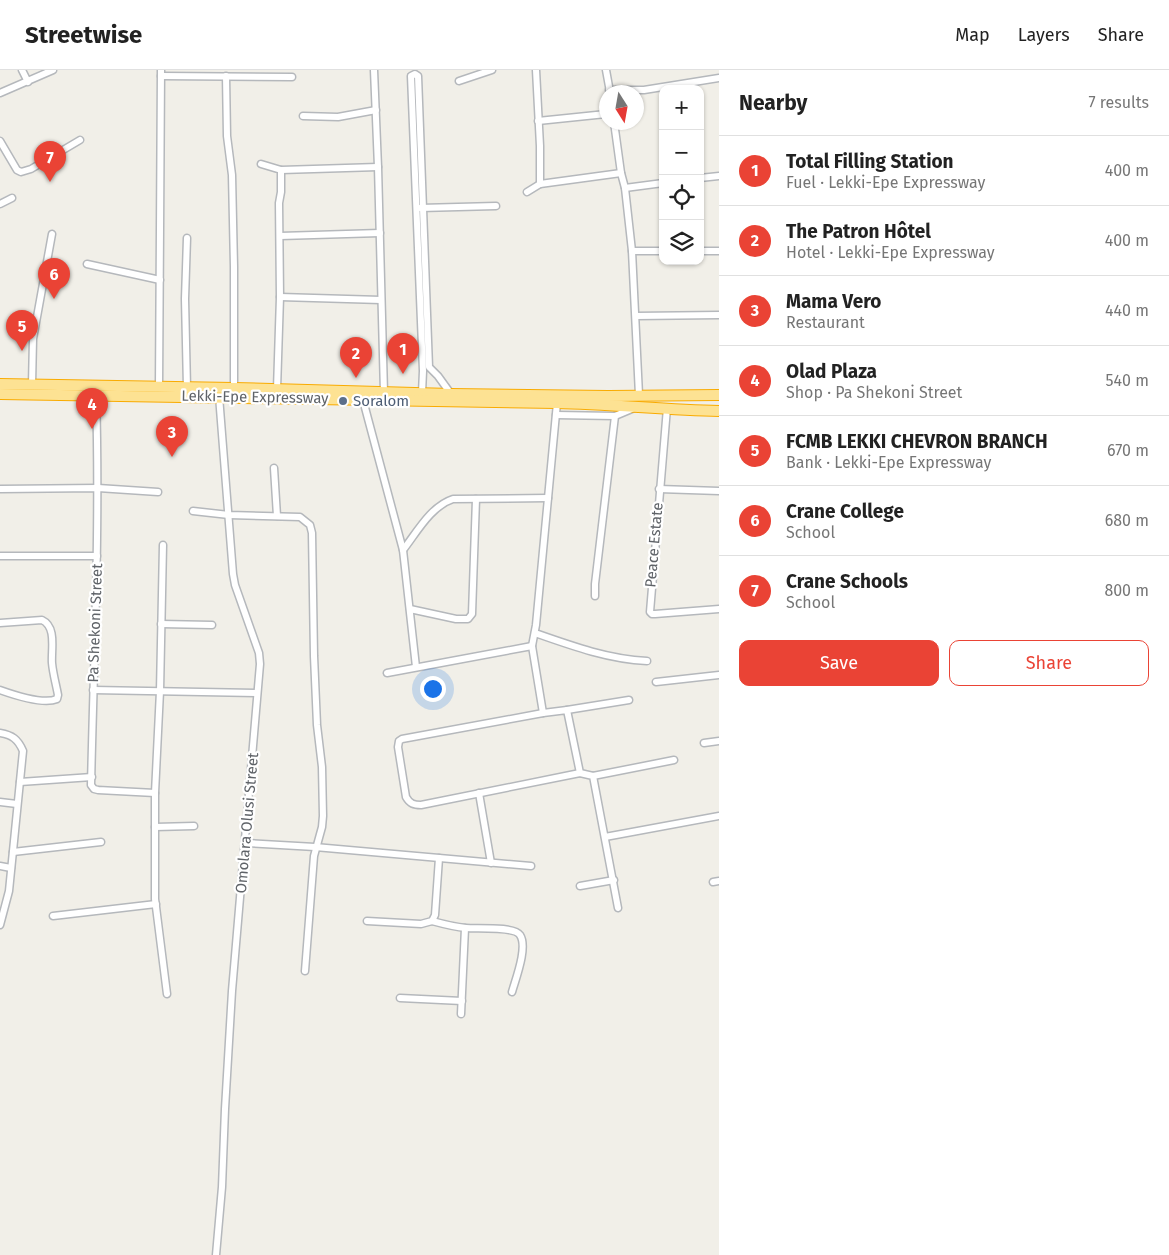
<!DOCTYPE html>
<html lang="en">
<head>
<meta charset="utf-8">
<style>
	:root { --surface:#fff; --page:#f2f2f2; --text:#222; --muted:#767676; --line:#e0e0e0; --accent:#ea4335 }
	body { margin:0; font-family:"Fira Sans",sans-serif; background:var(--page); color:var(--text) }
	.controls { position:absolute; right:15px; top:15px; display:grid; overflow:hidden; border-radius:10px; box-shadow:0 1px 4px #0004 }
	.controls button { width:45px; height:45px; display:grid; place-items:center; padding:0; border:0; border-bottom:1px solid var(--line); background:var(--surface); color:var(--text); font:25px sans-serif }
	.compass { position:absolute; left:599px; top:15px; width:45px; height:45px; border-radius:50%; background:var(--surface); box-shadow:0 1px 4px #0004; rotate:169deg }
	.you { position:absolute; left:432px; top:618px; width:18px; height:18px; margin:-12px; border:4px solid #fff; border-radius:50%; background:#1a73e8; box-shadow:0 0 0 8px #1a73e833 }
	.badge { display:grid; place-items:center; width:32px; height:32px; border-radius:50%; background:var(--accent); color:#fff; font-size:16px; font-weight:700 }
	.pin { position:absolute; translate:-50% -41px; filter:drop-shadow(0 1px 2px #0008) }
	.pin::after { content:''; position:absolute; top:26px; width:18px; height:15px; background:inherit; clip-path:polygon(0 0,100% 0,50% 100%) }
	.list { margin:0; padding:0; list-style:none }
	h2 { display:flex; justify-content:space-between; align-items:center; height:65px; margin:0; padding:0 20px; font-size:21px }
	h2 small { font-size:16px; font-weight:400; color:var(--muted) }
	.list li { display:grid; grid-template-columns:32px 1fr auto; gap:15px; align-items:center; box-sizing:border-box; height:70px; padding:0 20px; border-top:1px solid var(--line) }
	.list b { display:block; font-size:19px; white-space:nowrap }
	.list p { margin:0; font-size:16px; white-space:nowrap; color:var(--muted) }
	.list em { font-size:16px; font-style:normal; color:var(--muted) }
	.actions { display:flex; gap:10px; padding:15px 20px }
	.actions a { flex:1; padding:11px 0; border:1px solid var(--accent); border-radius:10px; text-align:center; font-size:18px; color:var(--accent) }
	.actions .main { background:var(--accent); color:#fff }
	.icon { flex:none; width:28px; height:28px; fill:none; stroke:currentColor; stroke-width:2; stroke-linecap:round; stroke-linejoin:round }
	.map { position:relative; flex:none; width:719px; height:1185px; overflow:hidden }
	header { display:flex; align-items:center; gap:30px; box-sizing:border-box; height:70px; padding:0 25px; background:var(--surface); border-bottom:1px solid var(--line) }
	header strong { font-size:24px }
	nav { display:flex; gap:28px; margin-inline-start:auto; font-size:18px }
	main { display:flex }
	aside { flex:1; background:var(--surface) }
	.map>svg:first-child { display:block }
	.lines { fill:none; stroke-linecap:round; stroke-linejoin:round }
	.minor-casing { stroke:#b5b8bc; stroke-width:9 }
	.highway-casing { stroke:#f9ab00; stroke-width:12 }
	.minor { stroke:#fff; stroke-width:6 }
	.highway { stroke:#fde293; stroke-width:10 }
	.service-dot { fill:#5c6f8a; stroke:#fff; stroke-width:2 }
	.labels { text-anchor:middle; stroke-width:4.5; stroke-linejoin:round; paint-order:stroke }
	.street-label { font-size:15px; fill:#5f6368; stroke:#fff }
	.service-label { font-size:15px; fill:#4e5e75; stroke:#fff; text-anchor:start }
</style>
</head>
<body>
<header>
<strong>Streetwise</strong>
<nav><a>Map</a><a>Layers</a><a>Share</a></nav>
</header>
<main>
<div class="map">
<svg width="719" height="1185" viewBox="0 0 719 1185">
	<rect width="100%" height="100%" fill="#f1efe8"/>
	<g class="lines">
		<defs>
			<g id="minor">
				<path d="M22,0L28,12"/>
				<path d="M374,0L378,97L384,323"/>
				<path d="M536,0L540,76V114"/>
				<path d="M606,0L610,22"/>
				<path d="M161,6L292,7"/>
				<path d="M226,6L227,66L232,105L234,197V318"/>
				<path d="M459,11L492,0"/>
				<path d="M609,20H644L719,8"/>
				<path d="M0,23L53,0"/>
				<path d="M303,46L338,47L376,40"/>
				<path d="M538,51L606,44"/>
				<path d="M614,52L621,103L625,118L632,181L639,325"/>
				<path d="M0,71L17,100L21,102L31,99L80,70"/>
				<path d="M261,94L281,100V122L279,133L280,227L277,319"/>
				<path d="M281,100L378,97"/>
				<path d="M700,108L719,106"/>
				<path d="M625,118L663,113"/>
				<path d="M527,122L540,114L621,103"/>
				<path d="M0,134L12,128"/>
				<path d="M420,138L496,136"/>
				<path d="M280,166L380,163"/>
				<path d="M632,181H663"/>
				<path d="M700,181H719"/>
				<path d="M87,194L160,210"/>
				<path d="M280,227L381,230"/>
				<path d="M636,246L719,245"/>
				<path d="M32,315L33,269L52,164"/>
				<path d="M159,317L161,0"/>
				<path d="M187,318L185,229L187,168"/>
				<path d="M422,323L423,301L411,6L415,4L418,6L429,297L438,306L451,324"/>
				<path d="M96,325C100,455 94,585 91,715L94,719L98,720L155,723"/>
				<path d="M363,330L403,480L416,597"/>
				<path d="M557,333L536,555L532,576L543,643L567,640L580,703L593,706L618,838"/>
				<path d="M667,338L650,542L652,544H655L719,539"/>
				<path d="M556,345L615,346"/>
				<path d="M274,398L277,446"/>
				<path d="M0,419L98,418L158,422"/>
				<path d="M659,419L719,421"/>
				<path d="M193,441L229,445L300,447L310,455L312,463L314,586L317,655L322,697L323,746L322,757L314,786L305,901"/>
				<path d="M163,475L160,621L155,723V829L167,924"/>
				<path d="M403,480C417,462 431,436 453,429L548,428"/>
				<path d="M0,486H97"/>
				<path d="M595,526V514L615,346L634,338"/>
				<path d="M410,539L456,549H468L472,544L476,429"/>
				<path d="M0,553L42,550C57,557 51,580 52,593C53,604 56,614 58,625L57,629C43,635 14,625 0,620"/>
				<path d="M161,554L212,555"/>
				<path d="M535,563C572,576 608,589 647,591"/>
				<path d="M387,603L532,576"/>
				<path d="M656,612L719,605"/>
				<path d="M93,620L257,623"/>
				<path d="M567,640L629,630"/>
				<path d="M543,643L402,669L399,671L398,677L406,727C410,734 414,735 421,735L580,703"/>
				<path d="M0,663C12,665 18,669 23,681L9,821L0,855"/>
				<path d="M704,673L719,671"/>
				<path d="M593,706L674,690"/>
				<path d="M20,712L92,707"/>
				<path d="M479,723L491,793"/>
				<path d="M0,732L17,734"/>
				<path d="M155,757L194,756"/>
				<path d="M605,767L719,746"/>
				<path d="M246,773L315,777L531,796"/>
				<path d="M13,782L101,772"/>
				<path d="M0,796L11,798"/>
				<path d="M713,812L719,811"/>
				<path d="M580,816L614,810"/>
				<path d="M53,846L156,834"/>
				<path d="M367,851L421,854L432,851L435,845L439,788"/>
				<path d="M432,851C443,854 455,857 466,858C477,859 514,856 520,865C528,877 516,908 512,922"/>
				<path d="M400,928L462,931"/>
				<path d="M461,944L465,858"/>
				<path d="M216,1185L222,1117L225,1039L232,921L260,594L259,583L235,515L233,504L219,326"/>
			</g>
			<g id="highway">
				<path d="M0,314L234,318L451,324L608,326L719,325"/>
				<path d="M0,324C186,326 371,330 556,333C611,334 665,340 719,341"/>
			</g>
		</defs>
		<!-- minor casing -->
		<use href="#minor" class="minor-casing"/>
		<!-- highway casing -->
		<use href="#highway" class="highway-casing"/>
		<!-- minor -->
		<use href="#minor" class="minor"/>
		<!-- highway -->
		<use href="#highway" class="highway"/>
	</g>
	<!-- markers -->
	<circle class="service-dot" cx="343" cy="331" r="5"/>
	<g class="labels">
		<!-- street labels -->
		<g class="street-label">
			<text transform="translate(255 327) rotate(1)" y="5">Lekki-Epe Expressway</text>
			<text transform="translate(654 475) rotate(-85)" y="5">Peace Estate</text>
			<text transform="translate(95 553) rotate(-88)" y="5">Pa Shekoni Street</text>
			<text transform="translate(247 753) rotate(-85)" y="5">Omolara Olusi Street</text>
		</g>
		<!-- service labels -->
		<g class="service-label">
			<text x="353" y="336">Soralom</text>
		</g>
	</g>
</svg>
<div class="controls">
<button>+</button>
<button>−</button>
<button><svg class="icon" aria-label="locate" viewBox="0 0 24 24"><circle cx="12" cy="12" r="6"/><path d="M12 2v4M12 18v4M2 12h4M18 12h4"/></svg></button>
<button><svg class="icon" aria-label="layers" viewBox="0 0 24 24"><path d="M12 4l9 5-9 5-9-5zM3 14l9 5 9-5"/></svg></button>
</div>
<svg class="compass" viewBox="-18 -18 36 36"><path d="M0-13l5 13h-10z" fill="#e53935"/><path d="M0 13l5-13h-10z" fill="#767676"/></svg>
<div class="you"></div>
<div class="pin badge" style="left:403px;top:304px">1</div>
<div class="pin badge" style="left:356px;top:308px">2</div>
<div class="pin badge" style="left:172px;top:387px">3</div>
<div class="pin badge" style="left:92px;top:359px">4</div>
<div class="pin badge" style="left:22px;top:281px">5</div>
<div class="pin badge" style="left:54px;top:229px">6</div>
<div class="pin badge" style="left:50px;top:112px">7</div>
</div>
<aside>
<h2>Nearby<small>7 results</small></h2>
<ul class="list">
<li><span class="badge">1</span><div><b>Total Filling Station</b><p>Fuel · Lekki-Epe Expressway</p></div><em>400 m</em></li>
<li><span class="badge">2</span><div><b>The Patron Hôtel</b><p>Hotel · Lekki-Epe Expressway</p></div><em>400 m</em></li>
<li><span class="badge">3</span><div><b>Mama Vero</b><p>Restaurant</p></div><em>440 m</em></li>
<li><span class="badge">4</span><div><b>Olad Plaza</b><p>Shop · Pa Shekoni Street</p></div><em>540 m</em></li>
<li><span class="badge">5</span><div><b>FCMB LEKKI CHEVRON BRANCH</b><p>Bank · Lekki-Epe Expressway</p></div><em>670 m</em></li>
<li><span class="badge">6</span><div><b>Crane College</b><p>School</p></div><em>680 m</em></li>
<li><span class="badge">7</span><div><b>Crane Schools</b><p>School</p></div><em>800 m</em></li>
</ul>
<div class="actions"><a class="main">Save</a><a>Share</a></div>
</aside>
</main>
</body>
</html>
